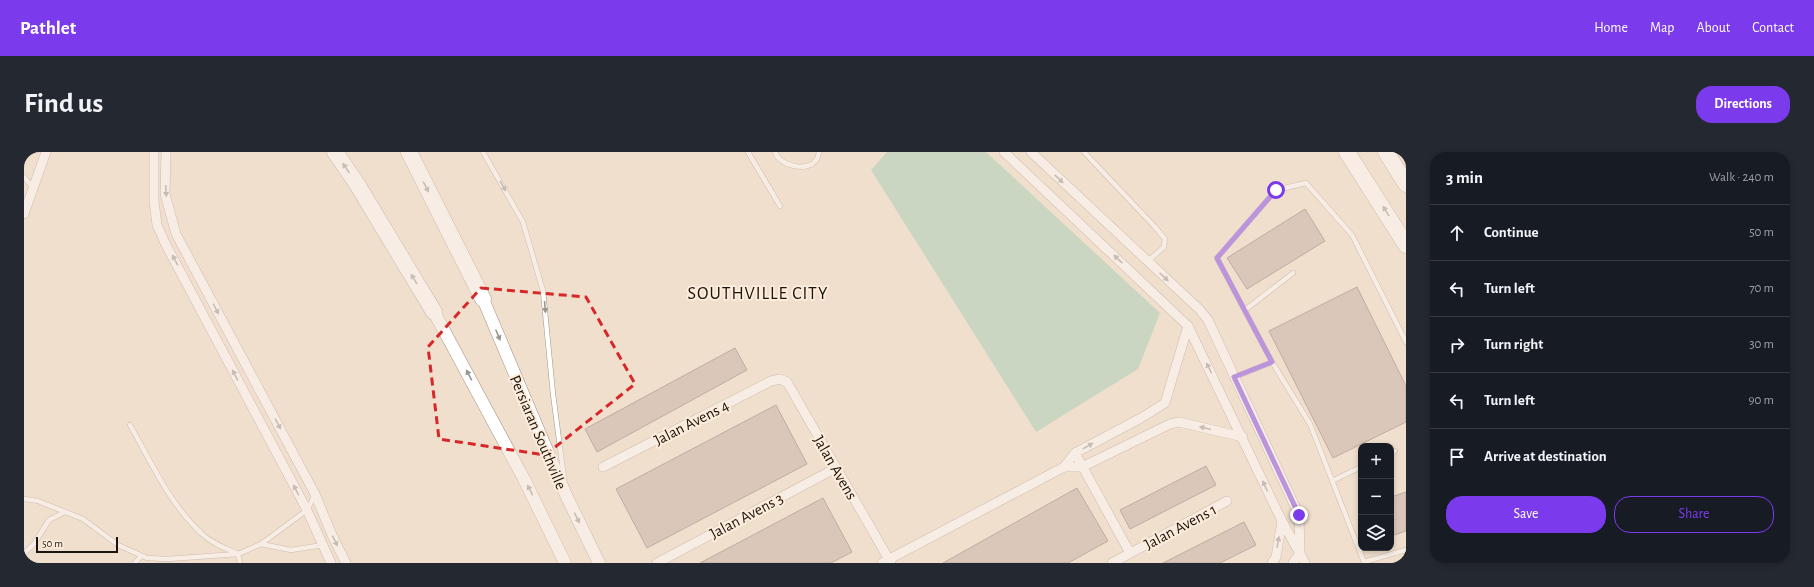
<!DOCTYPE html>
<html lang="en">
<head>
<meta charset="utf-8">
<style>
	:root { --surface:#171b24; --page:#242831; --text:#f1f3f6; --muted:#9ea1a6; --line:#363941; --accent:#7c3aed }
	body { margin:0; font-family:"Alegreya Sans",sans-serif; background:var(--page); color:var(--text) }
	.controls { position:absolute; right:12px; bottom:12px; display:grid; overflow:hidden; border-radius:8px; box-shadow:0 2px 6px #0003 }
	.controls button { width:36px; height:36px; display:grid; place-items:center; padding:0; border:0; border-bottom:1px solid var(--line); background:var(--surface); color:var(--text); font:20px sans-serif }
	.scale { position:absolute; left:12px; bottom:10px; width:82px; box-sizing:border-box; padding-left:4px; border:2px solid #1a140e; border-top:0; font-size:11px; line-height:14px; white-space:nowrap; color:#1a140e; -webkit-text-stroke:3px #feecdb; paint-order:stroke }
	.stop { position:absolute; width:12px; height:12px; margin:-9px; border:3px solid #7c3aed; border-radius:50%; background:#fff }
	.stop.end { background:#7c3aed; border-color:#fff; box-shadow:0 1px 4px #0008 }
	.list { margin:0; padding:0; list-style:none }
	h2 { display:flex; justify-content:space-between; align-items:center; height:52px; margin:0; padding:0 16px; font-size:17px }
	h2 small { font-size:13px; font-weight:400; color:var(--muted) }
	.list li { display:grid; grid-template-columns:26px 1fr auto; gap:12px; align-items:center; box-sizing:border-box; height:56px; padding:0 16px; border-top:1px solid var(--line) }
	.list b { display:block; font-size:15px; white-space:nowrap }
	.list em { font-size:13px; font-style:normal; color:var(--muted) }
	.actions { display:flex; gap:8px; padding:12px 16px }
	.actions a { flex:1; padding:9px 0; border:1px solid var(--accent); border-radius:16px; text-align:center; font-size:14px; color:var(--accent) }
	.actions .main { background:var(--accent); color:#fff }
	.icon { flex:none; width:22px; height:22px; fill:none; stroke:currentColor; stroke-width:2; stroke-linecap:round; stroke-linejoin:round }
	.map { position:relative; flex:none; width:1382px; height:411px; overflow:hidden; border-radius:16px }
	header { display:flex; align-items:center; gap:24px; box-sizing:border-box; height:56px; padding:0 20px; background:var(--accent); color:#fff }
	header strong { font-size:19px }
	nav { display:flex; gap:22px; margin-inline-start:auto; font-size:14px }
	.intro { display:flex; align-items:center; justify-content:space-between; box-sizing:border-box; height:96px; padding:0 24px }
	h1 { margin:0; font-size:28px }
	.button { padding:10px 18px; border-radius:16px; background:var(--accent); color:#fff; font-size:14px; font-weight:700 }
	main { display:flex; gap:24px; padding:0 24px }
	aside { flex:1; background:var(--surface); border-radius:16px; box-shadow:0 2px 6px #0003 }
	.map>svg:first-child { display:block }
	.green { fill:#9bcdb2 }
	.building { fill:#c0a8a3; stroke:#846e69 }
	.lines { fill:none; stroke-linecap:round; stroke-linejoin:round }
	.service-casing { stroke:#a49384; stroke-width:5.5 }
	.minor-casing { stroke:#a49384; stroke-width:10 }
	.secondary-casing { stroke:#a49384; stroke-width:13 }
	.motorway-casing { stroke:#a49384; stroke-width:17 }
	.service { stroke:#fff; stroke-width:4.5 }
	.minor { stroke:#fff; stroke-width:9 }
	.secondary { stroke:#fff; stroke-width:12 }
	.motorway { stroke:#fff; stroke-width:16 }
	.oneway { fill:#989593 }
	.route { stroke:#7c3aed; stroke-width:5 }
	.marked { fill:none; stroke:#d62828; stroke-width:3; stroke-dasharray:8 5; stroke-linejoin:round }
	.labels { text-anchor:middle; stroke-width:4; stroke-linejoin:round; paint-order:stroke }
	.street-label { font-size:16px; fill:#1a140e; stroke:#feecdb }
	.quarter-label { font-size:18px; letter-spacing:1px; fill:#1a140e; stroke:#feecdb }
</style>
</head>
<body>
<header>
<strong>Pathlet</strong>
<nav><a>Home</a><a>Map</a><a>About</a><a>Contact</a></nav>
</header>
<div class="intro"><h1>Find us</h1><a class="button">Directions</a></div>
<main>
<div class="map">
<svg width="1382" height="411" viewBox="0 0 1382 411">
	<rect width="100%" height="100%" fill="#f1dfce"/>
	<!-- green -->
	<path class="green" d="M863,0H962L1136,161L1114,217L1012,280L847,18Z"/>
	<!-- building -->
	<g class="building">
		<path d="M1281,57L1301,89L1223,137L1203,106Z"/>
		<path d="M1333,135L1382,234V270L1309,306L1245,179Z"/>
		<path d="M711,196L723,218L573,300L561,277Z"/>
		<path d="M752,253L783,312L623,396L592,337Z"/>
		<path d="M1182,314L1192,333L1106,377L1096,358Z"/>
		<path d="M1053,336L1084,389L1044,411H919Z"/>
		<path d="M1382,340V379L1367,384V345Z"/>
		<path d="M799,346L828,400L807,411H676Z"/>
		<path d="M1220,370L1232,393L1196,411H1139Z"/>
	</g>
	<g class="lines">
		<defs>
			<g id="service">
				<path d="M459,0L499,70L519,139L529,242L540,326"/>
				<path d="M724,0L756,54"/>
				<path d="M751,0C756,16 793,23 795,0"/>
				<path d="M1060,0L1131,75L1141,87L1140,95L1124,109"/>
				<path d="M0,25L9,36"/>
				<path d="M1221,158L1269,121"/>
				<path d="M1382,190L1328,83L1282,31L1252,38L1193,106L1248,210L1286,272L1340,410L1382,398"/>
				<path d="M1211,225L1248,210"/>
				<path d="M106,273C127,310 145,351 177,381C187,391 201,396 214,402L216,411"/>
				<path d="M1367,301L1371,299"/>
				<path d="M1308,329L1337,315"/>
				<path d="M0,347L14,349L59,367L94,393L123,406L143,407L214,402L237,392L267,398L299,393"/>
				<path d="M237,392L283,358L291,343"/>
				<path d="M0,401L10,392L25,368L41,360"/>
				<path d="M111,411L117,404"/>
			</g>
			<g id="minor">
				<path d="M130,0V49L133,73L141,91L283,358L307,411"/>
				<path d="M142,0L141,42L152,82L291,342L308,383L322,411"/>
				<path d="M980,0L1164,174L1258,369L1281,411"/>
				<path d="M1007,0L1175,157L1184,168L1275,363L1276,401L1269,411"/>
				<path d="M0,62L22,0"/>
				<path d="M1164,174L1141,251L1117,266L1051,301L1040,315H1058L1146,272L1155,270L1219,285"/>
				<path d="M1051,301L1106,401"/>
				<path d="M579,315L747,229L756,227L763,230L867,411"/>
				<path d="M633,411L812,316"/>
				<path d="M858,411L1040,315"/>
				<path d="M1088,411L1203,349"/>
				<path d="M1248,411L1252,405L1258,369"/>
			</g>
			<g id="secondary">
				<path d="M459,147L542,343L575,411"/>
				<path d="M410,160L500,327L541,411"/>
			</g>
			<g id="motorway">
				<path d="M311,0L333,32L410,160"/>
				<path d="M385,0L459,147"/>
				<path d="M1323,0L1382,93"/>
				<path d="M1362,0L1382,32"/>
			</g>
		</defs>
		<!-- service casing -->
		<use href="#service" class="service-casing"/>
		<!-- minor casing -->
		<use href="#minor" class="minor-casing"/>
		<!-- secondary casing -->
		<use href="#secondary" class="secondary-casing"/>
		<!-- motorway casing -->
		<use href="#motorway" class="motorway-casing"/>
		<!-- service -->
		<use href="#service" class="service"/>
		<!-- minor -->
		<use href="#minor" class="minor"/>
		<!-- secondary -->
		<use href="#secondary" class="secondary"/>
		<!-- motorway -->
		<use href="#motorway" class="motorway"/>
	</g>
	<!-- one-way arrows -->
	<defs><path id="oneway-solid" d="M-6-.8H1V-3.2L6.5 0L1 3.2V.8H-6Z"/></defs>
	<g class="oneway">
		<use href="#oneway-solid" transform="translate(322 16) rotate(-124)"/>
		<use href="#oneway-solid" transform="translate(1035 27) rotate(43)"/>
		<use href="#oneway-solid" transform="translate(479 34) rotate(61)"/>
		<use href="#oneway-solid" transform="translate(402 35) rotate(63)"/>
		<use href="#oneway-solid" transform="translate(142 39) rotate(87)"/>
		<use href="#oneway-solid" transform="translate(1362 59) rotate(-121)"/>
		<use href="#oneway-solid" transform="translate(1094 107) rotate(-137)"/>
		<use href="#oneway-solid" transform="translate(151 108) rotate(-118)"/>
		<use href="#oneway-solid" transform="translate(1140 125) rotate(43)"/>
		<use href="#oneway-solid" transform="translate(390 127) rotate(-121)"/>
		<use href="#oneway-solid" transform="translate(521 155) rotate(85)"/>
		<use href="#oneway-solid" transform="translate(192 157) rotate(62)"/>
		<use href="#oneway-solid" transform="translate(474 183) rotate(67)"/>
		<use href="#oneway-solid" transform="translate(1185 216) rotate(-116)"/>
		<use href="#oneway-solid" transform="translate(211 223) rotate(-118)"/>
		<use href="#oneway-solid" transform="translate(445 223) rotate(-118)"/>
		<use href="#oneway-solid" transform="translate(254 272) rotate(62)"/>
		<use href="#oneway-solid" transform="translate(1181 276) rotate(-166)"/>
		<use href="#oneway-solid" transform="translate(1064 294) rotate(-29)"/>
		<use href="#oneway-solid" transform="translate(1241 334) rotate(-115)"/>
		<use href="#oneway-solid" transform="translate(272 338) rotate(-118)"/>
		<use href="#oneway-solid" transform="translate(506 338) rotate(-116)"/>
		<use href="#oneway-solid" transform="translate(553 366) rotate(64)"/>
		<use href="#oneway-solid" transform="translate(311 389) rotate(64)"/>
		<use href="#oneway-solid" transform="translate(1254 390) rotate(-80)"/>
	</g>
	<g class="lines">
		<!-- route -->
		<path class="route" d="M1252,38L1193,106L1248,210L1210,225L1275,363"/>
	</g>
	<!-- marked area -->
	<path d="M0 0H1382V411H0ZM457,136L562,145L611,232L521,303L415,287L404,195Z" fill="#f1dfce" fill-opacity=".55" fill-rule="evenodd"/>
	<path class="marked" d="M457,136L562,145L611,232L521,303L415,287L404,195Z"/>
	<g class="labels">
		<!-- street labels -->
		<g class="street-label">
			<text transform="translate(667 270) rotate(-27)" y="6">Jalan Avens 4</text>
			<text transform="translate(515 280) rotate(67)" y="6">Persiaran Southville</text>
			<text transform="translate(812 315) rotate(60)" y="6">Jalan Avens</text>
			<text transform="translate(722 363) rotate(-28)" y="6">Jalan Avens 3</text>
			<text transform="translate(1156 374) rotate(-28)" y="6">Jalan Avens 1</text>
		</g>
		<!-- quarter labels -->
		<g class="quarter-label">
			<text x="734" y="147">SOUTHVILLE CITY</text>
		</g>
	</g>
</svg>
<div class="controls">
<button>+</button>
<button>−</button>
<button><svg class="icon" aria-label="layers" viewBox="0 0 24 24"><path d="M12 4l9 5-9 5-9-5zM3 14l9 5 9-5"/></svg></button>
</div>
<div class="scale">50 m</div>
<div class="stop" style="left:1252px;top:38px"></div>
<div class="stop end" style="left:1275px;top:363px"></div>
</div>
<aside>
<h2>3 min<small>Walk · 240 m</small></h2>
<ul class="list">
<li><svg class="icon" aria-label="ahead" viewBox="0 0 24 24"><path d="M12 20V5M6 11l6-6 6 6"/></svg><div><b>Continue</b></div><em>50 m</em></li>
<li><svg class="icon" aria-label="left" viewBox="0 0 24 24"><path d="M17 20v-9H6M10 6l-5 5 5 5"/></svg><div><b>Turn left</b></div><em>70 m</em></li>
<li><svg class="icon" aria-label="right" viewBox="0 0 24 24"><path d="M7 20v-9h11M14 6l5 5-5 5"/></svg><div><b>Turn right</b></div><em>30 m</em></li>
<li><svg class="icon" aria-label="left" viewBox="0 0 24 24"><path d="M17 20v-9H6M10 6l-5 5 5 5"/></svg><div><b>Turn left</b></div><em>90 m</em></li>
<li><svg class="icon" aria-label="arrive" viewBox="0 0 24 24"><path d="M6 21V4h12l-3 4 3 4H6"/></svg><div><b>Arrive at destination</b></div></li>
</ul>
<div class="actions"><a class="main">Save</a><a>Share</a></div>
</aside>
</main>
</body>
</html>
